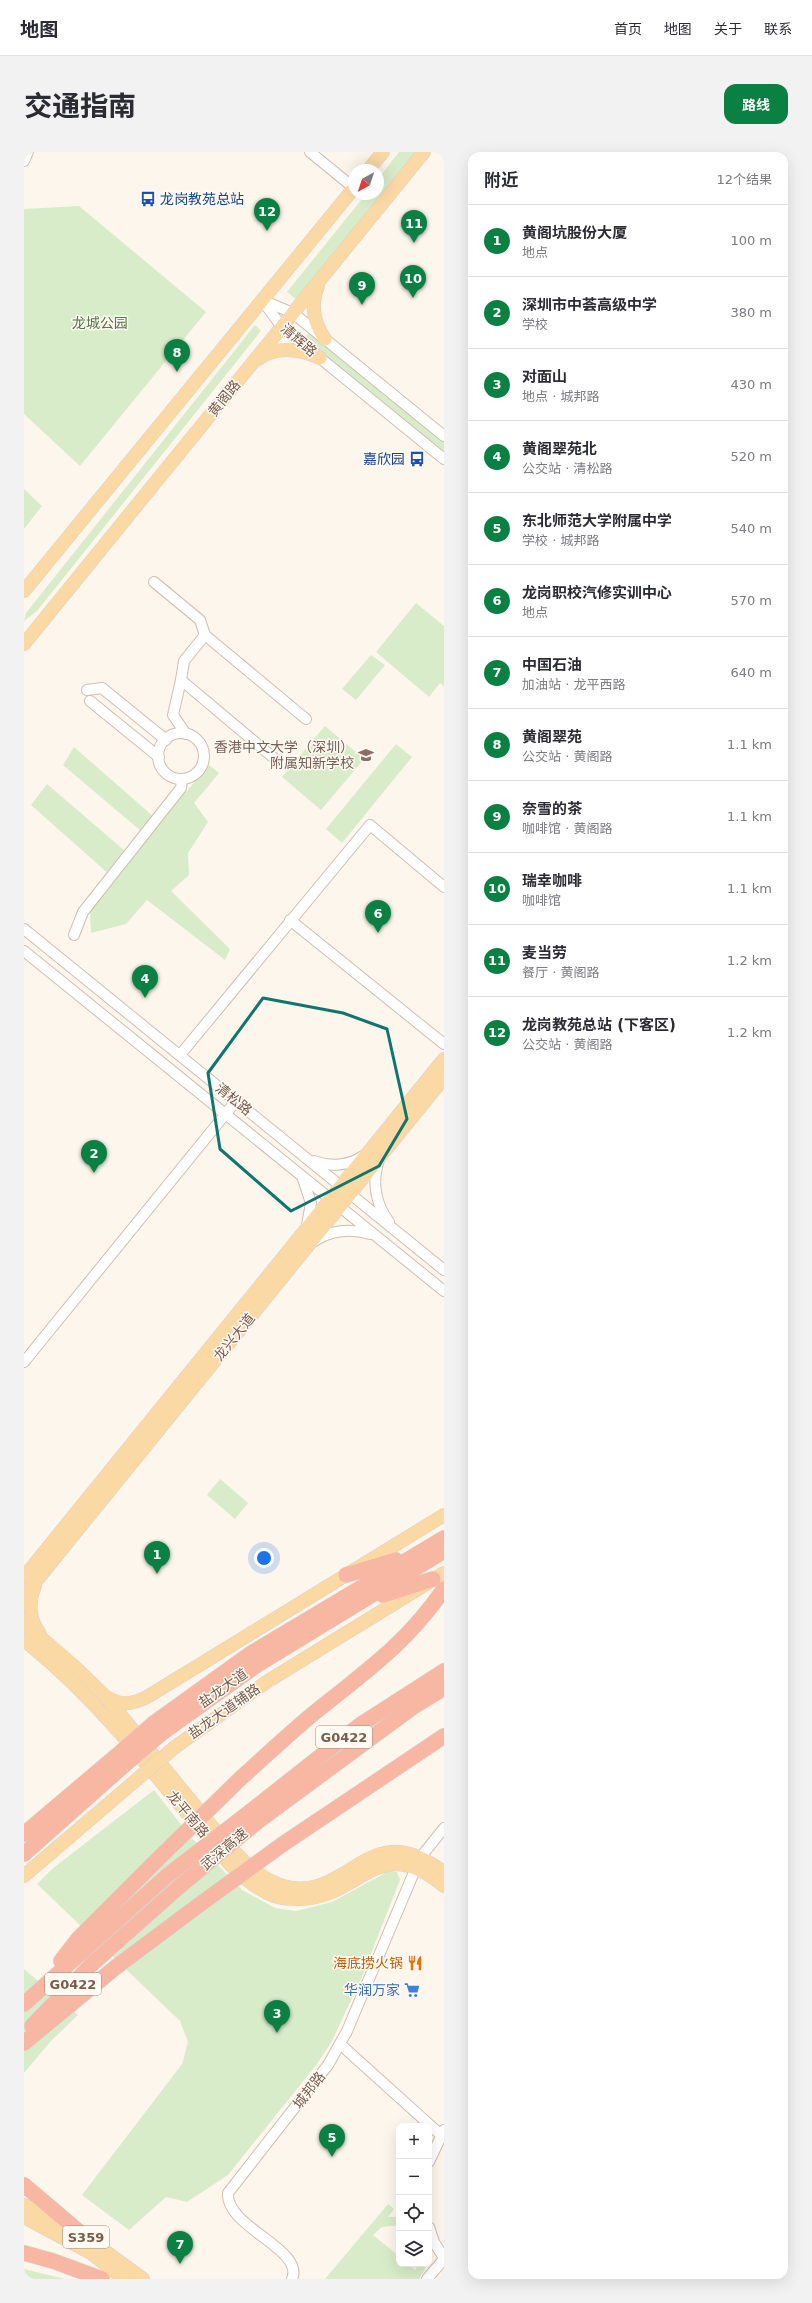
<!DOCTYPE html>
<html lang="zh">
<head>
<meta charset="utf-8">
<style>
	:root { --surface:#fff; --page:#f2f2f3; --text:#2b2b33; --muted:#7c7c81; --line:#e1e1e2; --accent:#0b8043 }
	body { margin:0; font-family:"DejaVu Sans","Noto Sans SC",sans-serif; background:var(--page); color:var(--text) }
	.controls { position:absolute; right:12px; bottom:12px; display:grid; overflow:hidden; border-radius:8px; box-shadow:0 4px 16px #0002 }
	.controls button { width:36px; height:36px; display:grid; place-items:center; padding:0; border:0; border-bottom:1px solid var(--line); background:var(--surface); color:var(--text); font:20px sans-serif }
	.compass { position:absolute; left:324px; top:12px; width:36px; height:36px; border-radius:50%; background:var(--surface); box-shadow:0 4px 16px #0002; rotate:220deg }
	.you { position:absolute; left:240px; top:1406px; width:14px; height:14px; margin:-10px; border:3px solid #fff; border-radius:50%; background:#1a73e8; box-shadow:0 0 0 6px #1a73e833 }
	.badge { display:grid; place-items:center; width:26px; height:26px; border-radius:50%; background:var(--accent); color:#fff; font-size:13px; font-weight:700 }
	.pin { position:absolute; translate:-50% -33px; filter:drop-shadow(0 1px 2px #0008) }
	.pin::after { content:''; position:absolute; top:21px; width:14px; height:12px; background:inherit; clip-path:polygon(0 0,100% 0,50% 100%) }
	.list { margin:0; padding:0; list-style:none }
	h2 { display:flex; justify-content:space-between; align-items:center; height:52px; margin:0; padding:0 16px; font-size:17px }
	h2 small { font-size:13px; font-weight:400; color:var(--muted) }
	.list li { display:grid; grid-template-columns:26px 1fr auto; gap:12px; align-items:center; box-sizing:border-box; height:72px; padding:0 16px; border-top:1px solid var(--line) }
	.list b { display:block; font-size:15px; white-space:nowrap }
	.list p { margin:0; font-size:13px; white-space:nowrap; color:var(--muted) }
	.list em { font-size:13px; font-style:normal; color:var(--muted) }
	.icon { flex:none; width:22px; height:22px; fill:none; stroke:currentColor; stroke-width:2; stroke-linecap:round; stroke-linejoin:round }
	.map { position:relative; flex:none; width:420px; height:2127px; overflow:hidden; border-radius:12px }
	header { display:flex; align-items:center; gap:24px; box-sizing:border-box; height:56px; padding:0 20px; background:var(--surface); border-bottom:1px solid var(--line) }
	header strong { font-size:19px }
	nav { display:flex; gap:22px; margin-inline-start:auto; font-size:14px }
	.intro { display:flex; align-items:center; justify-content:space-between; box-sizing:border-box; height:96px; padding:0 24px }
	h1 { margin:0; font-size:28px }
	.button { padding:10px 18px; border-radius:12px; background:var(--accent); color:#fff; font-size:14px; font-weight:700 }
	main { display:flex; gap:24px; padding:0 24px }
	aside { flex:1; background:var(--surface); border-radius:12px; box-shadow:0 4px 16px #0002 }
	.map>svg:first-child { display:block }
	.green { fill:#d8ecc9 }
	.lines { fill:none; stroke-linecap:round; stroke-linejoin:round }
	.minor-casing { stroke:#d1beb0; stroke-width:12 }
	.major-casing { stroke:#dad1cd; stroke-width:14 }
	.highway-casing { stroke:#dad1cd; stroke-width:16 }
	.minor { stroke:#fff; stroke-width:10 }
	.major { stroke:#fbd9a5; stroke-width:13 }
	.highway { stroke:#f7b7a3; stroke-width:15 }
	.major-bridge-casing { stroke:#dad1cd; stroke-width:14; stroke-linecap:butt }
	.highway-bridge-casing { stroke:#dad1cd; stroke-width:16; stroke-linecap:butt }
	.major-bridge { stroke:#fbd9a5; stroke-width:13 }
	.highway-bridge { stroke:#f7b7a3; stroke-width:15 }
	.marked { fill:none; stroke:#0f766e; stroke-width:3; stroke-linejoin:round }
	.labels { text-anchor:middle; stroke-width:3; stroke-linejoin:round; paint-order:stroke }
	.shield { fill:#fffaf3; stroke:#a28b7f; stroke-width:1 }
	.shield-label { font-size:13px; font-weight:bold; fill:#7a5c4d }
	.transit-label { font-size:14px; fill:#164399; stroke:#fffaf3; text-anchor:start }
	.park-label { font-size:14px; fill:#537a41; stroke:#fffaf3 }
	.street-label { font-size:14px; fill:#7a5c4d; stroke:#fffaf3 }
	.education-label { font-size:14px; fill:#785e54; stroke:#fffaf3; text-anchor:end }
	.food-label { font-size:14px; fill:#c56008; stroke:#fffaf3; text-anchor:end }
	.shop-label { font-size:14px; fill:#366cbe; stroke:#fffaf3; text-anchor:end }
</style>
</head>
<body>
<header>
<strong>地图</strong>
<nav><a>首页</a><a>地图</a><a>关于</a><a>联系</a></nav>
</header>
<div class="intro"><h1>交通指南</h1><a class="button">路线</a></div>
<main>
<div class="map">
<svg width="420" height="2127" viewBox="0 0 420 2127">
	<rect width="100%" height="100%" fill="#fdf6ec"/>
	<!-- green -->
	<g class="green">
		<path d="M375,0H394L274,149L263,140L342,42H354V27Z"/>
		<path d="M55,54L182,160L56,314L0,262V57Z"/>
		<path d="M231,173L237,179L13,459L0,469L2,461Z"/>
		<path d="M285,181L420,290V302L279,188Z"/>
		<path d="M0,337L18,354L0,377Z"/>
		<path d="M392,451L420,474V534L416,531L405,545L352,500Z"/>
		<path d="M347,503L361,513L332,548L318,537Z"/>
		<path d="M301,574L340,607L297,658L258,625Z"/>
		<path d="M372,592L388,605L318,691L302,677Z"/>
		<path d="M50,595L131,666L151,640H162L185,613L195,621L170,651L184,670L164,701L165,723L147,739L206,797L201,808L123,748L102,772L67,781L65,743L86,723L7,653L23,632L101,699L117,679L39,613Z"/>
		<path d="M196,1327L224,1351L211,1367L183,1343Z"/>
		<path d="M130,1638L166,1684L218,1738L251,1756L272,1759L308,1750L365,1719L373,1720L376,1728L337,1827L308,1889L293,1912L204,2023L163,2050L142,2045L105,2078L58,2043L158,1912L164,1890L156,1869L13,1732L28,1717Z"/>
		<path d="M0,1817L54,1863L26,1890L0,1921Z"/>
		<path d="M364,2052L370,2057L364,2065H375V2073L358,2075L349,2083L375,2104V2112H384L391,2118L395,2112H404L395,2127H301Z"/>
		<path d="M0,2117L41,2127H0Z"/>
	</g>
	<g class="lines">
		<defs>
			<g id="minor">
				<path d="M286,0L330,36"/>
				<path d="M0,9L4,0"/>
				<path d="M238,148L258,175L420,307"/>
				<path d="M238,148L269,161L420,284"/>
				<path d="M130,430L176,468L181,483"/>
				<path d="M157,528L160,509L181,483L282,567"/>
				<path d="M63,538L78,536L142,588"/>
				<path d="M66,549L135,605"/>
				<circle cx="157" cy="604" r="23"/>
				<path d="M162,582L149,563L157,528L250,606"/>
				<path d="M266,768L420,892"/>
				<path d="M0,777L420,1118"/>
				<path d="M50,783L59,760L157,636L158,627"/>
				<path d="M0,799L420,1139"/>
				<path d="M156,903L346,673L420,735"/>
				<path d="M355,1008C348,1029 351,1051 365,1070"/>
				<path d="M290,1009C306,1015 325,1014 339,1004"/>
				<path d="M279,1027L287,1051L283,1073"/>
				<path d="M289,1090C306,1078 327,1076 346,1082"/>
				<path d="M0,1210L212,949"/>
				<path d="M316,1892L417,1983"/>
				<path d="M405,2010L420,1978"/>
				<path d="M405,2075L410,2090L420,2106"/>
				<path d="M268,2127C281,2097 201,2075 204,2041L304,1913L323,1879L396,1706L420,1676"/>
				<path d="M403,2127L420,2107"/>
			</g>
			<g id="major">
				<path d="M344,18L359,0"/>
				<path d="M294,134C286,153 290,171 301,187"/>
				<path d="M234,207C253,193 275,197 296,206"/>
				<path d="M0,439L330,36"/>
				<path d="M0,492L400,0"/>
				<path d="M0,1425L420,907"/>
				<path d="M11,1434C4,1450 5,1468 16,1482"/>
				<path d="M0,1444L420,926"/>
				<path d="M0,1471L51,1515L81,1544L199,1688C228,1719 260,1752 306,1729C316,1724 326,1718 335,1712C348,1704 366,1697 382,1701C396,1704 408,1712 420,1720"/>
				<path d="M0,1488C35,1516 66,1547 95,1580C120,1608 143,1638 167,1666C190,1694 215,1730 250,1744C258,1747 268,1747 277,1747C337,1745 354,1679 420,1734"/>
				<path d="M84,1546C98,1554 109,1552 123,1545L420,1363"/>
				<path d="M151,1595L244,1529L420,1421"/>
				<path d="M0,1724L118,1623"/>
				<path d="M0,2053L59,2083L119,2127"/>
				<path d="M0,2065L67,2101L100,2127"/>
			</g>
			<g id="highway">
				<path d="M322,1423L372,1408"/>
				<path d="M359,1443L409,1427"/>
				<path d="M130,1571L226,1502L420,1386"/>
				<path d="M138,1581L233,1513L420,1399"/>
				<path d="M217,1626C241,1604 265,1582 290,1561C341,1520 382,1492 420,1437"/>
				<path d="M227,1659L336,1573L420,1519"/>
				<path d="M233,1670L389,1555L420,1536"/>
				<path d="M0,1682L98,1599"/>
				<path d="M259,1692L420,1584"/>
				<path d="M0,1702L106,1608"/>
				<path d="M37,1809L54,1787L136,1705"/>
				<path d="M0,1852L144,1723"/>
				<path d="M8,1874L68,1812L156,1734"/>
				<path d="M0,1891L92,1815L175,1753"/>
				<path d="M0,2033L59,2083"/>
				<path d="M0,2101L29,2109L78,2127"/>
			</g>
		</defs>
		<!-- minor casing -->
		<use href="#minor" class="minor-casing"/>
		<!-- major casing -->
		<use href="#major" class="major-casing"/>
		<!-- highway casing -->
		<use href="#highway" class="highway-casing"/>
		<!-- minor -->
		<use href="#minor" class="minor"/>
		<!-- major -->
		<use href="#major" class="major"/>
		<!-- highway -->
		<use href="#highway" class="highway"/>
		<defs>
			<path id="major-bridge" d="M118,1623L151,1595"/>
			<g id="highway-bridge">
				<path d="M98,1599L130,1571"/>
				<path d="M106,1608L138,1581"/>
				<path d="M136,1705L217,1626"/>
				<path d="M144,1723L227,1659"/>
				<path d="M156,1734L233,1670"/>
				<path d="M175,1753L259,1692"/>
			</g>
		</defs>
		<!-- major-bridge casing -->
		<use href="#major-bridge" class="major-bridge-casing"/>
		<!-- highway-bridge casing -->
		<use href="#highway-bridge" class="highway-bridge-casing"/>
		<!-- major-bridge -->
		<use href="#major-bridge" class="major-bridge"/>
		<!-- highway-bridge -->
		<use href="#highway-bridge" class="highway-bridge"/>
	</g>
	<!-- marked area -->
	<path class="marked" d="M239,846L319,861L363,877L383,967L355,1014L267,1059L196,997L184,921Z"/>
	<!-- icons -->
	<defs>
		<symbol id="bus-bare" viewBox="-9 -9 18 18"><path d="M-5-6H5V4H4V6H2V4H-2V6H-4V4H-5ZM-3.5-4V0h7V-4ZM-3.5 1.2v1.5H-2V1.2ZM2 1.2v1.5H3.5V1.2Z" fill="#1a4fb4" stroke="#fffaf3" stroke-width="2.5" paint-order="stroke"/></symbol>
		<symbol id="school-bare" viewBox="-9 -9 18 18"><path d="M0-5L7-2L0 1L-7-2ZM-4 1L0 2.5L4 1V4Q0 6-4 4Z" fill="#8d6e63" stroke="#fffaf3" stroke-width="2.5" paint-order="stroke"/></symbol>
		<symbol id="restaurant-bare" viewBox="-9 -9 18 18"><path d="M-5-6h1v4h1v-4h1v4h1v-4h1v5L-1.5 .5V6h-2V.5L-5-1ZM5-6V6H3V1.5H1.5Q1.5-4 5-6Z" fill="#e8710a" stroke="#fffaf3" stroke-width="2.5" paint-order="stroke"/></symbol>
		<symbol id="supermarket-bare" viewBox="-9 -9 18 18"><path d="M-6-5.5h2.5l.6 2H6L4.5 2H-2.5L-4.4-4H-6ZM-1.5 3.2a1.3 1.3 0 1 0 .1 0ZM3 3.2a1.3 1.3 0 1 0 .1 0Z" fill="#3f7fe0" stroke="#fffaf3" stroke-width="2.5" paint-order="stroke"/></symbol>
	</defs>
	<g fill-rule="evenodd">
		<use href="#bus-bare" x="113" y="36" width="22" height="22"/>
		<use href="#bus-bare" x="382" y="296" width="22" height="22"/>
		<use href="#school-bare" x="331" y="592" width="22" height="22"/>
		<use href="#restaurant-bare" x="380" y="1800" width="22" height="22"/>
		<use href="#supermarket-bare" x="377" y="1827" width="22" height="22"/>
	</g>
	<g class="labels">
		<!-- shield labels -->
		<g class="shield">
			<rect x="292" y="1574" width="56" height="22" rx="3"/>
			<rect x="21" y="1821" width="56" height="22" rx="3"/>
			<rect x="39" y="2074" width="46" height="22" rx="3"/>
		</g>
		<g class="shield-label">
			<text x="320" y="1590">G0422</text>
			<text x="49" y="1837">G0422</text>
			<text x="62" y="2090">S359</text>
		</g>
		<!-- transit labels -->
		<g class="transit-label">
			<text x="136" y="52">龙岗教苑总站</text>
			<text x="381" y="312" text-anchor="end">嘉欣园</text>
		</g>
		<!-- park labels -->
		<g class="park-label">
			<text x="76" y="176">龙城公园</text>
		</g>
		<!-- street labels -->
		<g class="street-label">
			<text transform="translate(275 188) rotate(41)" y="5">清辉路</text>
			<text transform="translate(200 246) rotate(-51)" y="5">黄阁路</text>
			<text transform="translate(210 947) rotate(39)" y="5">清松路</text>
			<text transform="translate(210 1185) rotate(-51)" y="5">龙兴大道</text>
			<text transform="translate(199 1536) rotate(-35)" y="5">盐龙大道</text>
			<text transform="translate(200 1559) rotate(-35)" y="5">盐龙大道辅路</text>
			<text transform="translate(164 1662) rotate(50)" y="5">龙平南路</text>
			<text transform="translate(200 1697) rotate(-40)" y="5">武深高速</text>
			<text transform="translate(285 1938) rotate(-52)" y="5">城邦路</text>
		</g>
		<!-- education labels -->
		<g class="education-label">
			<text x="330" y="600">香港中文大学（深圳）<tspan x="330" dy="16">附属知新学校</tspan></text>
		</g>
		<!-- food labels -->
		<g class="food-label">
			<text x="379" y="1816">海底捞火锅</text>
		</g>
		<!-- shop labels -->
		<g class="shop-label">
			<text x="376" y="1843">华润万家</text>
		</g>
	</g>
</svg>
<div class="controls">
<button>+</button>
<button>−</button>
<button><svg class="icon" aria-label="locate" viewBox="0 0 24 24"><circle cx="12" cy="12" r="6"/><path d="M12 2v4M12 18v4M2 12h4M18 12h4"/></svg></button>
<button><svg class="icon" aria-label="layers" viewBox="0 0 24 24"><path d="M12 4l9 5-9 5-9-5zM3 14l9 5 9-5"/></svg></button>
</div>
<svg class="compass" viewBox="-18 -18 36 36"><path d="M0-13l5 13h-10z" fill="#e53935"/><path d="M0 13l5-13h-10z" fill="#7c7c81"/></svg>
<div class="you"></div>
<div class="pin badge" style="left:133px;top:1422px">1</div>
<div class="pin badge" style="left:70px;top:1021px">2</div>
<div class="pin badge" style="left:253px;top:1881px">3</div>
<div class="pin badge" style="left:121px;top:846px">4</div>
<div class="pin badge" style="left:308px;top:2005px">5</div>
<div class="pin badge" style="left:354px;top:781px">6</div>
<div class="pin badge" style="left:156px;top:2112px">7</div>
<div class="pin badge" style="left:153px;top:220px">8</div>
<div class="pin badge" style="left:338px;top:153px">9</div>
<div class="pin badge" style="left:389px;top:146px">10</div>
<div class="pin badge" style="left:390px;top:91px">11</div>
<div class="pin badge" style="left:243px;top:79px">12</div>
</div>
<aside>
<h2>附近<small>12个结果</small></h2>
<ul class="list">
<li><span class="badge">1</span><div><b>黄阁坑股份大厦</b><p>地点</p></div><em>100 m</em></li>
<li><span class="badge">2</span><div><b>深圳市中荟高级中学</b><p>学校</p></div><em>380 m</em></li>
<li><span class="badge">3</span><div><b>对面山</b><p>地点 · 城邦路</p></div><em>430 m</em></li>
<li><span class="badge">4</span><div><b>黄阁翠苑北</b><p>公交站 · 清松路</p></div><em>520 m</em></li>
<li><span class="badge">5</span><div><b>东北师范大学附属中学</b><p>学校 · 城邦路</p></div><em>540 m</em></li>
<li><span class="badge">6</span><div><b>龙岗职校汽修实训中心</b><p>地点</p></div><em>570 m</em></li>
<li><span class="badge">7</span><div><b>中国石油</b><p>加油站 · 龙平西路</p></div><em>640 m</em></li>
<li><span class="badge">8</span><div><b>黄阁翠苑</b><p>公交站 · 黄阁路</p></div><em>1.1 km</em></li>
<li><span class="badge">9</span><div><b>奈雪的茶</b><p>咖啡馆 · 黄阁路</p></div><em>1.1 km</em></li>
<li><span class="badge">10</span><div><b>瑞幸咖啡</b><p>咖啡馆</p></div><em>1.1 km</em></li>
<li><span class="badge">11</span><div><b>麦当劳</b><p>餐厅 · 黄阁路</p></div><em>1.2 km</em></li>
<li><span class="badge">12</span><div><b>龙岗教苑总站 (下客区)</b><p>公交站 · 黄阁路</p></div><em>1.2 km</em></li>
</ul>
</aside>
</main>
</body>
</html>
